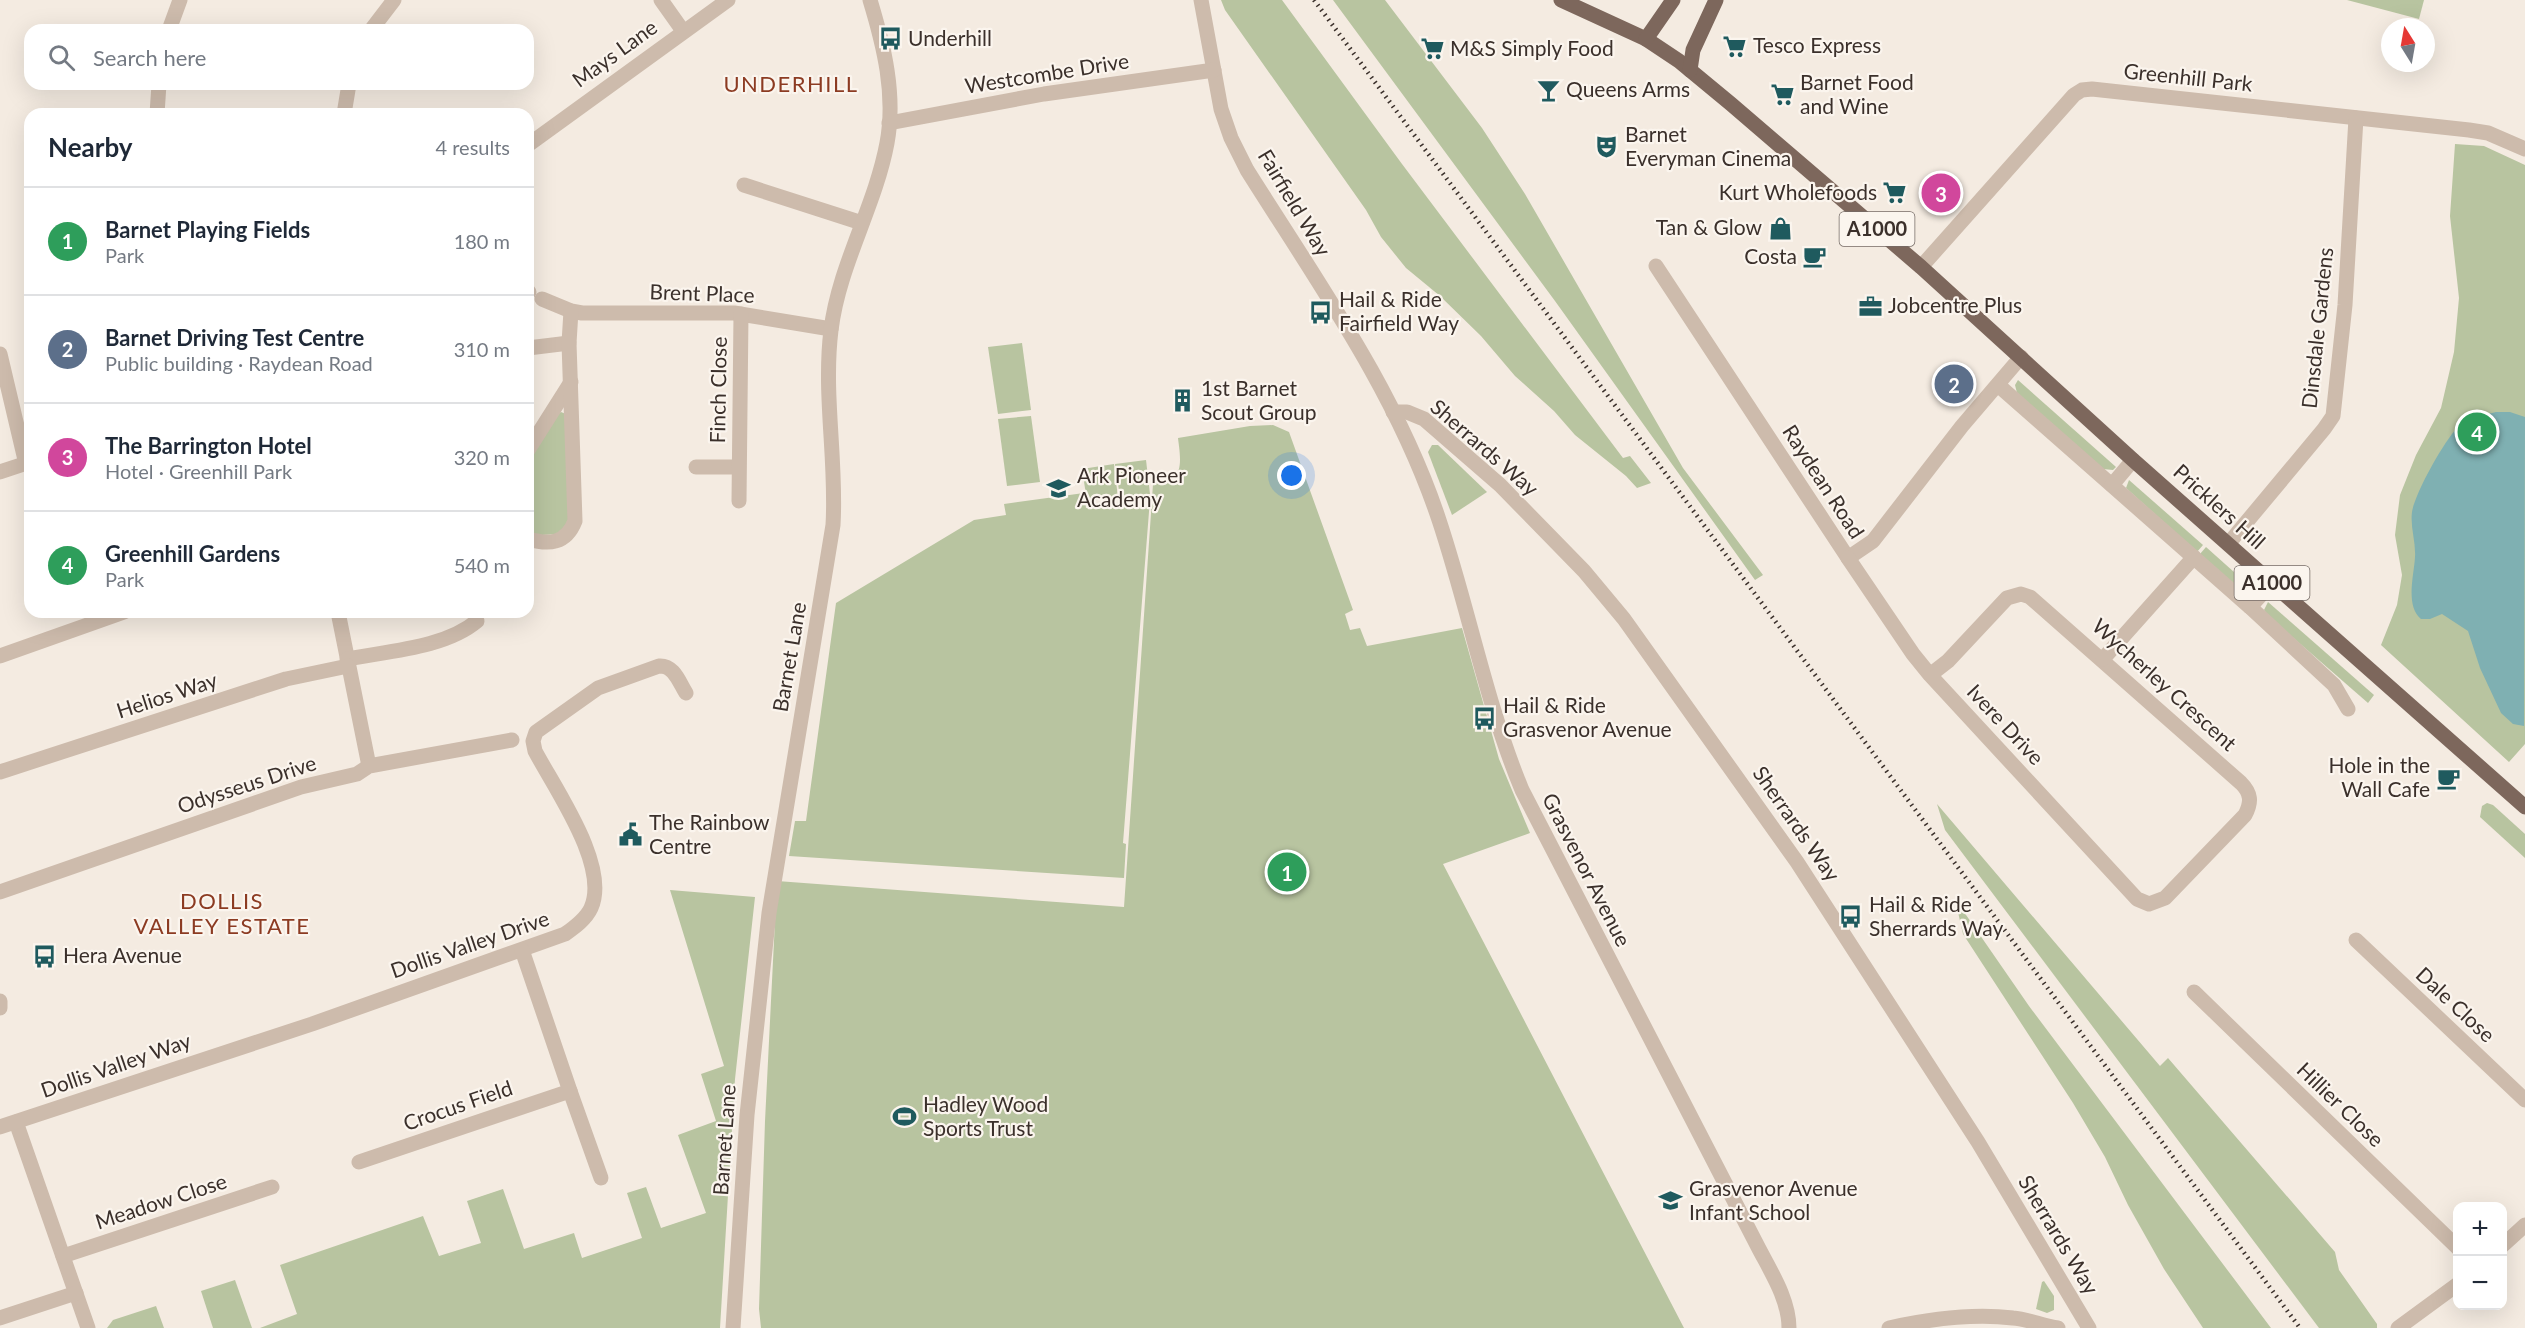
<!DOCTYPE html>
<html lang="en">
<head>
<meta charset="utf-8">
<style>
	:root { --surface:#fff; --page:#f2f2f3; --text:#1f2937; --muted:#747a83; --line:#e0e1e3; --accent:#1f5a5e }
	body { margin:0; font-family:Lato,sans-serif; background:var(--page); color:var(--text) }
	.controls { position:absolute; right:18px; bottom:18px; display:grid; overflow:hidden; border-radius:12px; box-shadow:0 6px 24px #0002 }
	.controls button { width:54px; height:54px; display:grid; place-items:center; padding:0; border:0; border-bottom:2px solid var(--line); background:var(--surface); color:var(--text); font:30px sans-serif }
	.compass { position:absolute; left:2381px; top:18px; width:54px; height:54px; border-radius:50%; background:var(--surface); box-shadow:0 6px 24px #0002; rotate:349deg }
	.you { position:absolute; left:1292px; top:476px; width:21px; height:21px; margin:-15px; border:4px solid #fff; border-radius:50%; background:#1a73e8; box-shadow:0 0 0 9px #1a73e833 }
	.badge { display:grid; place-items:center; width:39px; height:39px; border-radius:50%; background:var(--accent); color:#fff; font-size:20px; font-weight:700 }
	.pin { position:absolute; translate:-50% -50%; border:3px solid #fff; box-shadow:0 2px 6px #0006 }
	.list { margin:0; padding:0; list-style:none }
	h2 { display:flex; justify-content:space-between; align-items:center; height:78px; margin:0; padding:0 24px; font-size:26px }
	h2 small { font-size:20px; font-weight:400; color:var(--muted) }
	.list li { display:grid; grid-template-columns:39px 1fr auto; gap:18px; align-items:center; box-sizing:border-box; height:108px; padding:0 24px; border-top:2px solid var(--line) }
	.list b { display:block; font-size:22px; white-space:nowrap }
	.list p { margin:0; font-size:20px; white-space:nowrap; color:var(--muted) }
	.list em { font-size:20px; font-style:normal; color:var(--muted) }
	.icon { flex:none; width:33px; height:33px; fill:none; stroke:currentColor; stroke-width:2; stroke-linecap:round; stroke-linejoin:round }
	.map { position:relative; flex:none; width:2525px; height:1328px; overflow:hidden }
	.search { position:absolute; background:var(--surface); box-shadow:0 6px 24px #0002; left:24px; top:24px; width:510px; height:66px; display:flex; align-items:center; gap:15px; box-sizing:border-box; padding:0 21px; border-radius:18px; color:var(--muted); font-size:22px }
	.panel { position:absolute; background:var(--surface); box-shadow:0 6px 24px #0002; left:24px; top:108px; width:510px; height:510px; border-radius:18px }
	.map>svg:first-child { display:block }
	.green { fill:#b8c4a0 }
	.water { fill:#7fb0b2 }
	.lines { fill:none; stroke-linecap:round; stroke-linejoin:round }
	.minor { stroke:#cdbbac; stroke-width:15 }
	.major { stroke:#7d675c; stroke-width:15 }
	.rail { stroke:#3b302b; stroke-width:4.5; stroke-dasharray:1.5 4.5; stroke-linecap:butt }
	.labels { text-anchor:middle; stroke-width:4.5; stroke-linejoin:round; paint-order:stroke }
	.shield { fill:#fbf5ee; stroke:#756b66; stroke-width:1.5 }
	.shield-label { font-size:20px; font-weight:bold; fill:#3b302b }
	.poi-label { font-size:21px; fill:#3b302b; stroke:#fbf5ee; text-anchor:start }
	.street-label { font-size:21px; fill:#3b302b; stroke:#fbf5ee }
	.neighbourhood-label { font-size:22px; letter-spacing:1.5px; fill:#8c3b22; stroke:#fbf5ee }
</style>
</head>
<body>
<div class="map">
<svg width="2525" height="1328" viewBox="0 0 2525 1328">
	<rect width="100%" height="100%" fill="#f4ebe1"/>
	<!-- green -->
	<g class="green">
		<path d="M1221,0H1282L1402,164L1623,458L1630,456L1651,483L1637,488L1626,476L1575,435L1554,411L1515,376L1481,336L1440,296L1406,268L1381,237L1366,210L1225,10Z"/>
		<path d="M1333,0H1385L1482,128L1525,194L1683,468L1763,575L1755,580L1555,301Z"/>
		<path d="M2347,0H2424L2419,19Z"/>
		<path d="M2455,144L2484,146L2525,165V744L2509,762L2381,645L2397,605L2402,575L2395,535L2400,495L2416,455L2441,408L2454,352L2459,298L2450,216Z"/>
		<path d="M1022,343L1031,410L998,414L988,347Z"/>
		<path d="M2018,380L2116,467L2113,470L2103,469L2017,393L2015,385Z"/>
		<path d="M561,412L566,414L570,516L567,525L559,534L542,535L528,533V463L554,417Z"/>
		<path d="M1031,416L1040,482L1007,486L998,419Z"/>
		<path d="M1273,425L1289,432L1353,610L1345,614L1350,630L1360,628L1367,646L1462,628L1499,759L1530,833L1443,864L1684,1328H761L759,1309L765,1121L777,881L1124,907L1153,484C1159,482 1168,481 1173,478C1184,471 1179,448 1178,438L1250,426Z"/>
		<path d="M1432,445H1438L1487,492L1452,515L1428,452Z"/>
		<path d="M1146,460L1150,494L1120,497L1115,464Z"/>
		<path d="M1114,464L1118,498L1087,501L1082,469Z"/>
		<path d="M2129,480L2203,545L2197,552L2126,488Z"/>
		<path d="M1084,493L1086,508L1150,499L1123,843L1126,844L1124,878L789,856L795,821H806L836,603L974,520L1006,515L1004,504Z"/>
		<path d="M2206,547L2253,589L2249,592H2242L2200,554Z"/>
		<path d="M2268,602L2374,695L2368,703L2267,615L2264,610Z"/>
		<path d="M2487,803L2493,805L2525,834V858L2480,817L2482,806Z"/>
		<path d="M1937,804L2160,1066L2168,1058L2335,1252L2339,1270L2377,1324V1328H2319L1945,830Z"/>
		<path d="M670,890L755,897L735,1079L720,1328H260L297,1314L280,1265L423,1216L439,1256L481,1243L467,1201L503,1189L524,1249L574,1233L582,1258L642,1238L627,1193L646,1187L661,1228L706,1213L678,1135L716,1121L701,1074L724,1066Z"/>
		<path d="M1955,899L2029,1006L2271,1328H2203L2164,1269L2128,1205L2105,1157L2073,1103L1963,934Z"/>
		<path d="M235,1280L252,1328H213L201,1291Z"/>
		<path d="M2044,1281L2054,1296V1310L2047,1313L2036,1309L2042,1282Z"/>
		<path d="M156,1306L164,1328H107L113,1320Z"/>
	</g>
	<!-- water -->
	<path class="water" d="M2496,412H2510L2525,417L2524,726L2513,724L2501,713L2480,668L2468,631L2442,614L2430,619H2421C2405,605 2414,576 2415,557C2416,542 2410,527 2412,512C2415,493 2444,441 2458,427C2468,418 2483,415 2496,412Z"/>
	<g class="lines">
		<!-- minor -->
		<g class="minor">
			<path d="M661,0L683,31"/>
			<path d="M1201,0L1221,109L1231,138L1247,170C1318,283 1397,393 1439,520C1469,610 1486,703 1522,790L1756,1243C1769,1269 1789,1298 1789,1328"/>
			<path d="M169,30L180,0"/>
			<path d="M371,30L394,0"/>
			<path d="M157,114L159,84"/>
			<path d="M344,114L349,84"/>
			<path d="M889,123L1044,94L1214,70"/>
			<path d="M528,145L728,0"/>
			<path d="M744,185L862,223"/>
			<path d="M1656,266L1848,558L1873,541L1962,426L2021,357"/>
			<path d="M1921,267L2074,95L2082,90L2092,89L2469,130L2488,133L2525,149"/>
			<path d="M528,292H529"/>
			<path d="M542,299L571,311L582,313H734L831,329"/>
			<path d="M528,348L569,343"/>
			<path d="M0,354L26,464"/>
			<path d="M1998,385L2250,607L2334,685L2348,709"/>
			<path d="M1393,412H1407L1424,419L1500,485L1584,571L1624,619L1797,862L1978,1142L2089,1328"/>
			<path d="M528,450L571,382"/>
			<path d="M696,467H738"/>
			<path d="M0,472L30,462"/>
			<path d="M2112,485L2133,460"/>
			<path d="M739,501L741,314"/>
			<path d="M528,539C549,545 566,544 575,521L569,343L571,311"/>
			<path d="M2229,543L2324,429L2333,416L2345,305L2356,118"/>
			<path d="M1848,558L1913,654L1930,675L2137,899L2149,904L2165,898L2245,815C2252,802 2251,793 2241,783L2030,597L2021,594L2007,598L1948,661L1930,675"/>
			<path d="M2250,607L2272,583"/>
			<path d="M338,612L369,766"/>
			<path d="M0,656L124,612"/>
			<path d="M347,659C388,651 445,648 477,621"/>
			<path d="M2103,659L2194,557"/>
			<path d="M0,772L286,679L348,666"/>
			<path d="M0,892L301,787L357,774L369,766L512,740"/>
			<path d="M2356,940L2525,1100"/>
			<path d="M2194,992L2458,1248"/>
			<path d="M0,1001V1008"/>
			<path d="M570,1091L601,1178"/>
			<path d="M16,1122L88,1328"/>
			<path d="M0,1127L312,1024L565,934C575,927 586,919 591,908C610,866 555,789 535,751L533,741L536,732L598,688L659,666C674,665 679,682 686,693"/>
			<path d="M359,1162L570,1091L522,950"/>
			<path d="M2502,1246L2525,1225"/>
			<path d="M63,1256L272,1187"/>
			<path d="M0,1318L76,1293"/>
			<path d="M733,1328L747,1115L769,913L833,525C837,461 823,395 831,330C839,265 875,207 887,143C896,95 884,46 870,0"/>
			<path d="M1889,1328C1929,1319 1971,1313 2013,1318C2028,1319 2043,1326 2058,1328"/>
			<path d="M2398,1328L2458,1284"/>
		</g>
		<!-- major -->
		<g class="major">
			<path d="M1561,0L1646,39L1679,61L1731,104L1921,267L2133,460L2525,807"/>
			<path d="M1646,39L1673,0"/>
			<path d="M1690,70L1693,50L1716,0"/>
		</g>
		<!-- rail -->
		<path class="rail" d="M1314,0L2300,1328"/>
	</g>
	<!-- icons -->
	<defs>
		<symbol id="bus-bare" viewBox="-9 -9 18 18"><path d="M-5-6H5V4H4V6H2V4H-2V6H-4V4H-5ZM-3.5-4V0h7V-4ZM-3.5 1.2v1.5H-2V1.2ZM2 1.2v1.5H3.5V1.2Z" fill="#1f5a5e" stroke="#fbf5ee" stroke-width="2.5" paint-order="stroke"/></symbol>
		<symbol id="supermarket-bare" viewBox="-9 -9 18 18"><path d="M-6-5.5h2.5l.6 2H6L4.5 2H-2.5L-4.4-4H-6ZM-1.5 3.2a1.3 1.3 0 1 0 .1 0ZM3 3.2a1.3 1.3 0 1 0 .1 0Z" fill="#1f5a5e" stroke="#fbf5ee" stroke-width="2.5" paint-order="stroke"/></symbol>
		<symbol id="bar-bare" viewBox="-9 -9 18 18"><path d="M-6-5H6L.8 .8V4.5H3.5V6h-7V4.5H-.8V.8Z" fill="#1f5a5e" stroke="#fbf5ee" stroke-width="2.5" paint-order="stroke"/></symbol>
		<symbol id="theatre-bare" viewBox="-9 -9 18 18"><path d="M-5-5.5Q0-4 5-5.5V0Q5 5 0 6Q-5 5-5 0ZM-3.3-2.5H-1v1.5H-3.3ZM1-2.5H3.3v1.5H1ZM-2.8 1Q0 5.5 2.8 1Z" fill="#1f5a5e" stroke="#fbf5ee" stroke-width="2.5" paint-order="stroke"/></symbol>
		<symbol id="shop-bare" viewBox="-9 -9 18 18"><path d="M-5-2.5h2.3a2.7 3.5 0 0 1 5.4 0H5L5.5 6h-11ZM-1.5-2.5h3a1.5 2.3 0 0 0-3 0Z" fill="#1f5a5e" stroke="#fbf5ee" stroke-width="2.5" paint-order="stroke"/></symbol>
		<symbol id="cafe-bare" viewBox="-9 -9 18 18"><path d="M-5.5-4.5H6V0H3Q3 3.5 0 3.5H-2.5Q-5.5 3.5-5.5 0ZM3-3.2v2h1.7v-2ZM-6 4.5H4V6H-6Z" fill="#1f5a5e" stroke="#fbf5ee" stroke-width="2.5" paint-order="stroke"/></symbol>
		<symbol id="office-bare" viewBox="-9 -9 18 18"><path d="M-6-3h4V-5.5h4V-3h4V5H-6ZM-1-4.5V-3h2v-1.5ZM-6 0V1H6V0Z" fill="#1f5a5e" stroke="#fbf5ee" stroke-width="2.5" paint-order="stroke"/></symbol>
		<symbol id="building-bare" viewBox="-9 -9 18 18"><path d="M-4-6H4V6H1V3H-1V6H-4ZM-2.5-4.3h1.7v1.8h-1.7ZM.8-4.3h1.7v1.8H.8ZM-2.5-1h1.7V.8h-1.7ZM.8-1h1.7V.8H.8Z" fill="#1f5a5e" stroke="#fbf5ee" stroke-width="2.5" paint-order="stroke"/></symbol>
		<symbol id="school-bare" viewBox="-9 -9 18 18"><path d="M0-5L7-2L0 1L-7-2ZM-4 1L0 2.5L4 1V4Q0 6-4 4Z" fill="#1f5a5e" stroke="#fbf5ee" stroke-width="2.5" paint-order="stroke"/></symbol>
		<symbol id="civic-bare" viewBox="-9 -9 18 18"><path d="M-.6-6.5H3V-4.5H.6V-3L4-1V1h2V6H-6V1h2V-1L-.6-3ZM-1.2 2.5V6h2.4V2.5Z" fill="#1f5a5e" stroke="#fbf5ee" stroke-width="2.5" paint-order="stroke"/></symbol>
		<symbol id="stadium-bare" viewBox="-9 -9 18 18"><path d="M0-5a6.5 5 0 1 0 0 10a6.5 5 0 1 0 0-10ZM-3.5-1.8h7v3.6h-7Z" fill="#1f5a5e" stroke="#fbf5ee" stroke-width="2.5" paint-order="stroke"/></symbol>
	</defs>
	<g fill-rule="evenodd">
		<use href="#bus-bare" x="874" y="22" width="33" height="33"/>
		<use href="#supermarket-bare" x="1718" y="30" width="33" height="33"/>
		<use href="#supermarket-bare" x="1416" y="32" width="33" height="33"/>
		<use href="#bar-bare" x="1532" y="74" width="33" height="33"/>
		<use href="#supermarket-bare" x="1766" y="78" width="33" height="33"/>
		<use href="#theatre-bare" x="1590" y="130" width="33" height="33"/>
		<use href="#supermarket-bare" x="1878" y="176" width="33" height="33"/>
		<use href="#shop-bare" x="1764" y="212" width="33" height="33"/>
		<use href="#cafe-bare" x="1798" y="240" width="33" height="33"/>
		<use href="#office-bare" x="1854" y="290" width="33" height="33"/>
		<use href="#bus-bare" x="1304" y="296" width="33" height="33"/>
		<use href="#building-bare" x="1166" y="384" width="33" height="33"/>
		<use href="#school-bare" x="1042" y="472" width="33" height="33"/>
		<use href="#bus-bare" x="1468" y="702" width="33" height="33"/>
		<use href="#cafe-bare" x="2432" y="762" width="33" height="33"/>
		<use href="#civic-bare" x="614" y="818" width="33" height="33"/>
		<use href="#bus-bare" x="1834" y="900" width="33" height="33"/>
		<use href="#bus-bare" x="28" y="940" width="33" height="33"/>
		<use href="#stadium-bare" x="888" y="1100" width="33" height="33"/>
		<use href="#school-bare" x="1654" y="1184" width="33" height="33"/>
	</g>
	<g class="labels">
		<!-- shield labels -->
		<g class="shield">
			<rect x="1839.5" y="212" width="75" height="34" rx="4.5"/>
			<rect x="2234.5" y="566" width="75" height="34" rx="4.5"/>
		</g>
		<g class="shield-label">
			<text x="1877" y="236">A1000</text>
			<text x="2272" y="590">A1000</text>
		</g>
		<!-- poi labels -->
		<g class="poi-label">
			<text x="908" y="46">Underhill</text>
			<text x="1753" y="53">Tesco Express</text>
			<text x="1450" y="56">M&amp;S Simply Food</text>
			<text x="1800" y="90">Barnet Food<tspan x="1800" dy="24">and Wine</tspan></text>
			<text x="1566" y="97">Queens Arms</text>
			<text x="1625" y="142">Barnet<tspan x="1625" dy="24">Everyman Cinema</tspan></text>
			<text x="1877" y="200" text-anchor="end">Kurt Wholefoods</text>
			<text x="1762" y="235" text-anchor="end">Tan &amp; Glow</text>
			<text x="1797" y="264" text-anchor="end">Costa</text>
			<text x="1339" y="307">Hail &amp; Ride<tspan x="1339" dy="24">Fairfield Way</tspan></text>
			<text x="1888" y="313">Jobcentre Plus</text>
			<text x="1201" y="396">1st Barnet<tspan x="1201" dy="24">Scout Group</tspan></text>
			<text x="1077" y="483">Ark Pioneer<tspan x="1077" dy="24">Academy</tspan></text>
			<text x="1503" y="713">Hail &amp; Ride<tspan x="1503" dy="24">Grasvenor Avenue</tspan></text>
			<text x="2430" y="773" text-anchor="end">Hole in the<tspan x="2430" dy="24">Wall Cafe</tspan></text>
			<text x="649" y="830">The Rainbow<tspan x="649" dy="24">Centre</tspan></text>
			<text x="1869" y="912">Hail &amp; Ride<tspan x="1869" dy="24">Sherrards Way</tspan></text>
			<text x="63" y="963">Hera Avenue</text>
			<text x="923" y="1112">Hadley Wood<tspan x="923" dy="24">Sports Trust</tspan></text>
			<text x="1689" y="1196">Grasvenor Avenue<tspan x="1689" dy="24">Infant School</tspan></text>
		</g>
		<!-- street labels -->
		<g class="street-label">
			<text transform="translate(615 54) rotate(-36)" y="7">Mays Lane</text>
			<text transform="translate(1047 74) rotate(-9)" y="7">Westcombe Drive</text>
			<text transform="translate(2188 78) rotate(6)" y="7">Greenhill Park</text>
			<text transform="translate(1294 203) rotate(59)" y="7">Fairfield Way</text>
			<text transform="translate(702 294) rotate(2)" y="7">Brent Place</text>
			<text transform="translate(2318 328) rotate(-84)" y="7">Dinsdale Gardens</text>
			<text transform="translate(719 390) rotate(-89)" y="7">Finch Close</text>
			<text transform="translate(1484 448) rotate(41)" y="7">Sherrards Way</text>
			<text transform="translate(1823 482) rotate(57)" y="7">Raydean Road</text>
			<text transform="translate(2219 507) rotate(42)" y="7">Pricklers Hill</text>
			<text transform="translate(790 657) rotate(-80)" y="7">Barnet Lane</text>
			<text transform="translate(2164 685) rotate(42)" y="7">Wycherley Crescent</text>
			<text transform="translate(167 696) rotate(-18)" y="7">Helios Way</text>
			<text transform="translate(2005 725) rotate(47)" y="7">Ivere Drive</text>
			<text transform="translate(247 785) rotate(-18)" y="7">Odysseus Drive</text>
			<text transform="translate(1796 824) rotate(55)" y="7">Sherrards Way</text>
			<text transform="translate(1586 870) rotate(63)" y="7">Grasvenor Avenue</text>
			<text transform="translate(470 945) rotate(-19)" y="7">Dollis Valley Drive</text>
			<text transform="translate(2455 1005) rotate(43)" y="7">Dale Close</text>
			<text transform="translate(116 1066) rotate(-19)" y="7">Dollis Valley Way</text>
			<text transform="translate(2340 1105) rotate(44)" y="7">Hillier Close</text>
			<text transform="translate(458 1106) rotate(-19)" y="7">Crocus Field</text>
			<text transform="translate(725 1140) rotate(-86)" y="7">Barnet Lane</text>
			<text transform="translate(161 1202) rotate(-18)" y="7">Meadow Close</text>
			<text transform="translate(2058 1235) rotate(59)" y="7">Sherrards Way</text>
		</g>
		<!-- neighbourhood labels -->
		<g class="neighbourhood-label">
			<text x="791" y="92">UNDERHILL</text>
			<text x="222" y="909">DOLLIS<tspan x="222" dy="25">VALLEY ESTATE</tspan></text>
		</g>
	</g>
</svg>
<div class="controls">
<button>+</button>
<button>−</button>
</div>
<svg class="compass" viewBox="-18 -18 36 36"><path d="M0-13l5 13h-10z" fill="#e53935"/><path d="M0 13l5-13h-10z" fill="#747a83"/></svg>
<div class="you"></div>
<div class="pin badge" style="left:1287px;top:872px;background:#2e9e5b">1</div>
<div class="pin badge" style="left:1954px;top:384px;background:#5c6f8a">2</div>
<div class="pin badge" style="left:1941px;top:193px;background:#d1479c">3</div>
<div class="pin badge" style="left:2477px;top:432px;background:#2e9e5b">4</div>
<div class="search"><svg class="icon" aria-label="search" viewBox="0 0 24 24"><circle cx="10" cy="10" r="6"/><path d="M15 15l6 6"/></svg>Search here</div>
<section class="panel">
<h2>Nearby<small>4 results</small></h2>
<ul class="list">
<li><span class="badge" style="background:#2e9e5b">1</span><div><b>Barnet Playing Fields</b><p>Park</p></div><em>180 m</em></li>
<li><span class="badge" style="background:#5c6f8a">2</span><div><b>Barnet Driving Test Centre</b><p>Public building · Raydean Road</p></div><em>310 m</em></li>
<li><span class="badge" style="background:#d1479c">3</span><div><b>The Barrington Hotel</b><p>Hotel · Greenhill Park</p></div><em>320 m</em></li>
<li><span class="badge" style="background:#2e9e5b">4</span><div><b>Greenhill Gardens</b><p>Park</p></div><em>540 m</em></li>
</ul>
</section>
</div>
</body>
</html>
